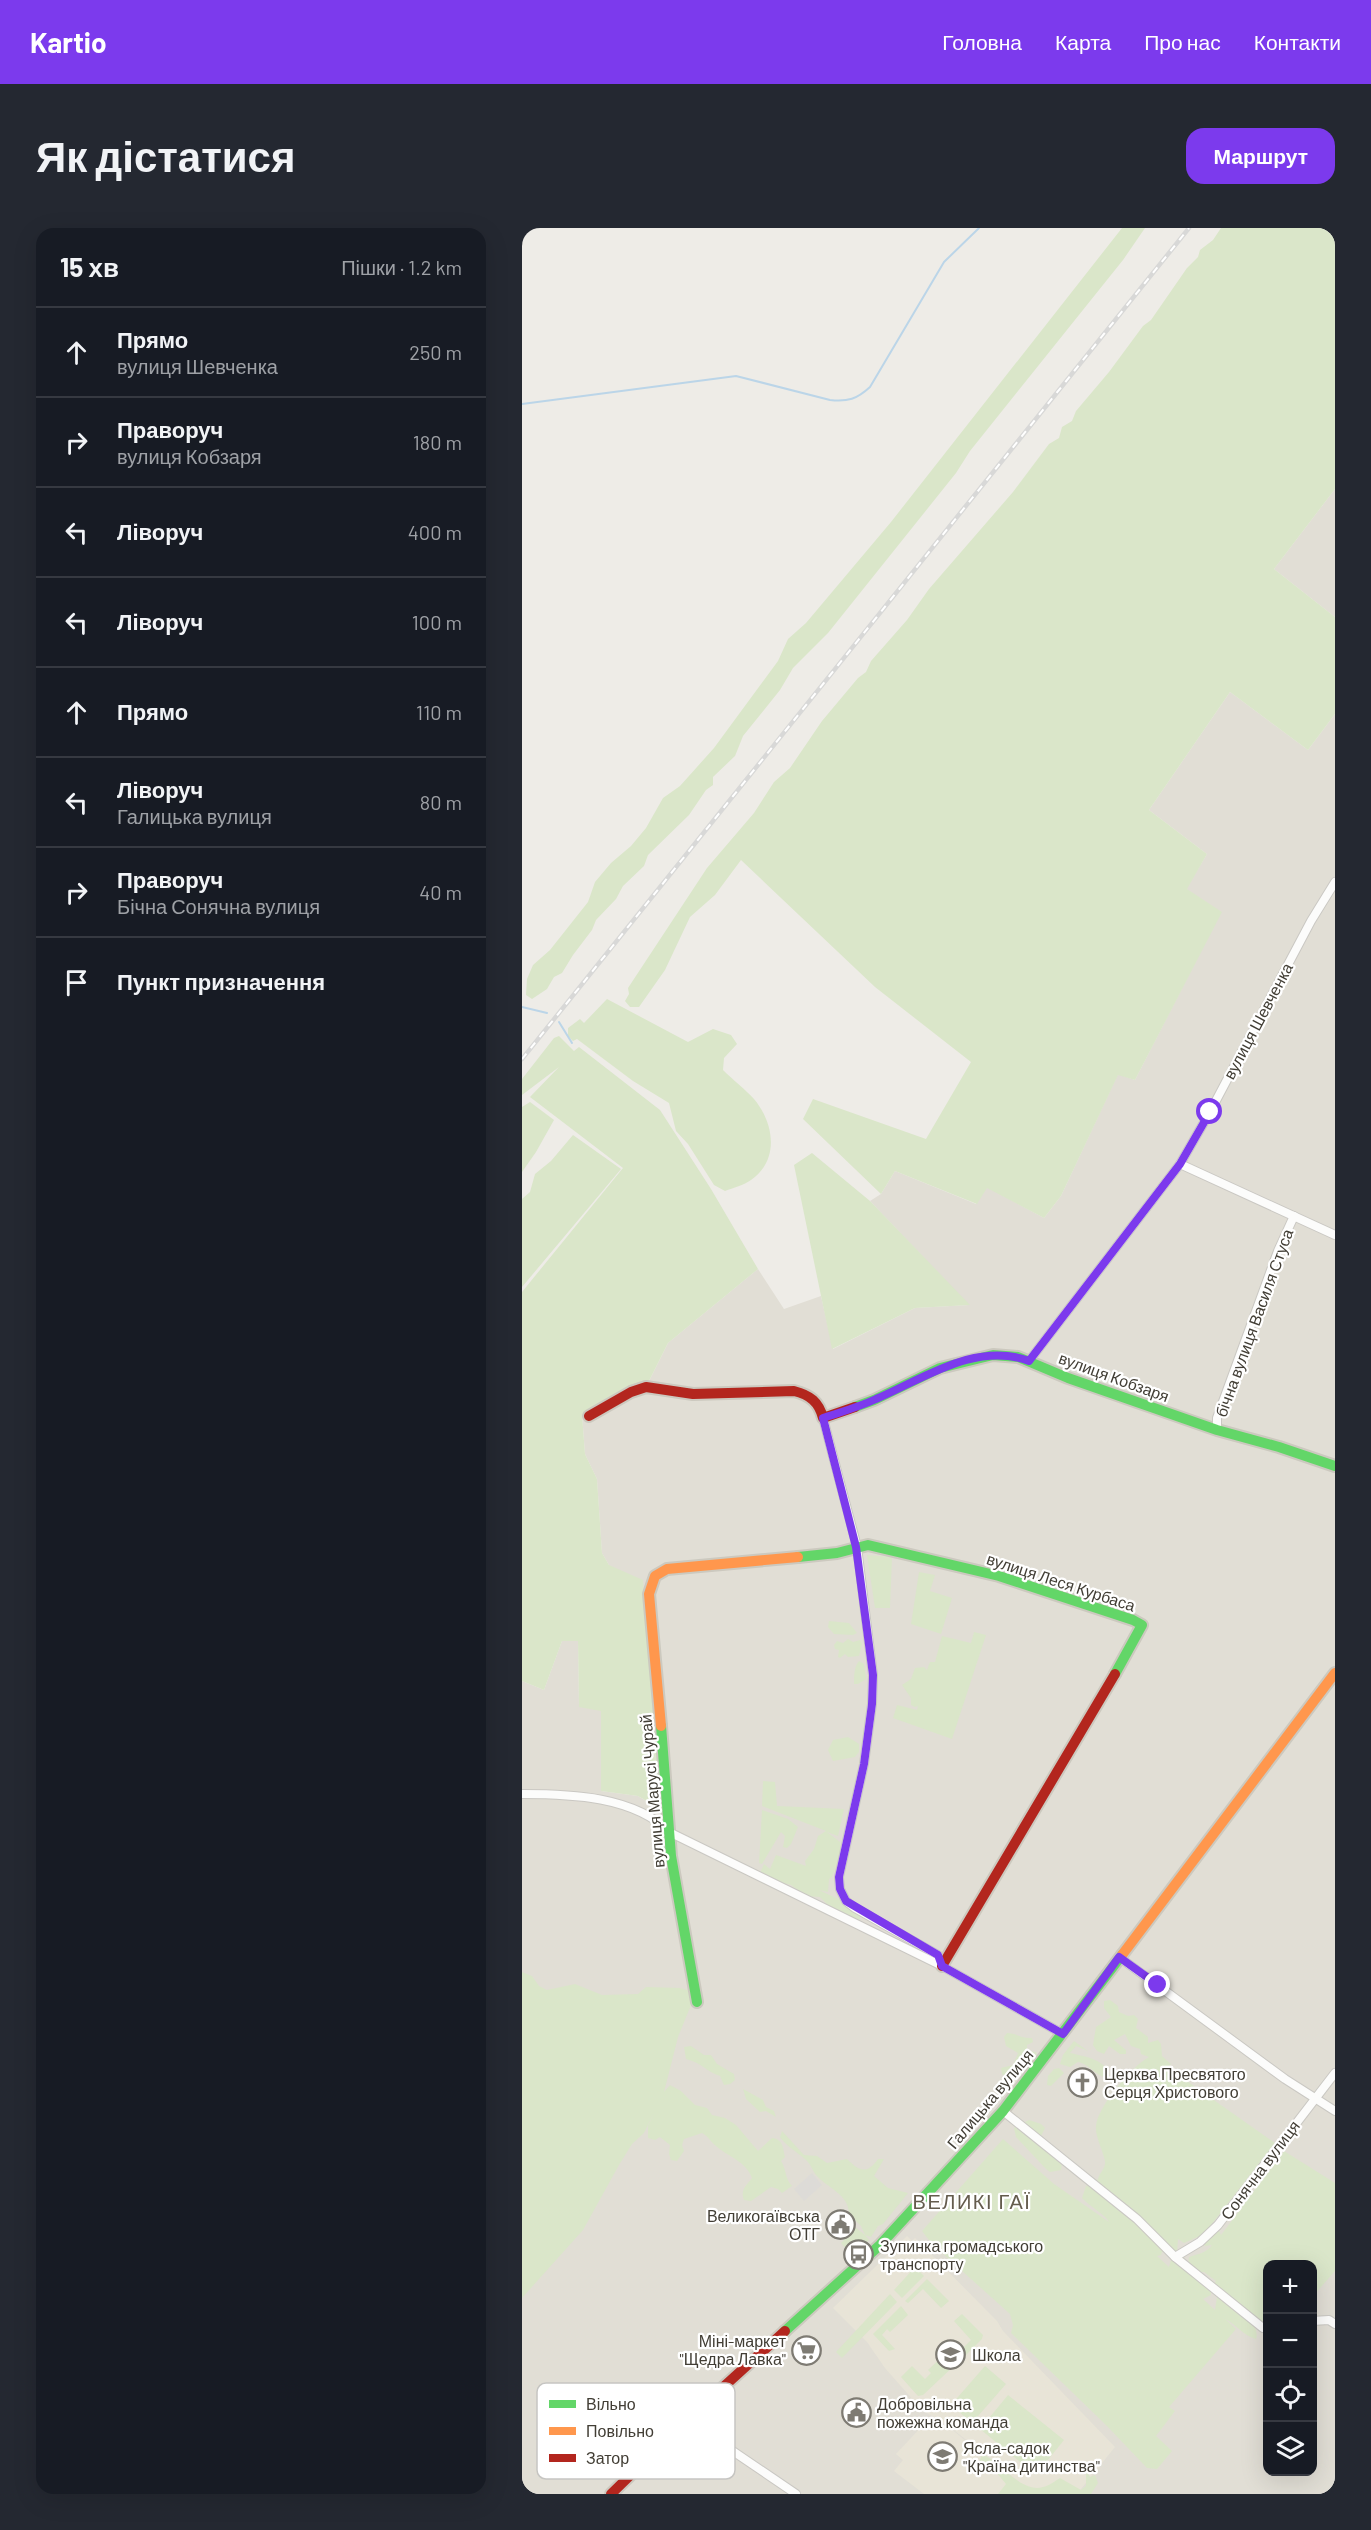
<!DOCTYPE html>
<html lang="uk">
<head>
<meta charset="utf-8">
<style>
	:root { --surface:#171b24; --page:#242831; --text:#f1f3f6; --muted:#9ea1a6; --line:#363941; --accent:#7c3aed }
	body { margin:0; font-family:Barlow,sans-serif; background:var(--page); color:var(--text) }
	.controls { position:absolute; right:18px; bottom:18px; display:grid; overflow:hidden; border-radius:12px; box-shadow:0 6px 24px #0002 }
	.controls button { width:54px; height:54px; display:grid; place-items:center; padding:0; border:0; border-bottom:2px solid var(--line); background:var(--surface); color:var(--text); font:30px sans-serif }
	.stop { position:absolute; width:18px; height:18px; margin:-14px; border:4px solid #7c3aed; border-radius:50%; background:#fff }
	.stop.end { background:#7c3aed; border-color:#fff; box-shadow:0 2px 6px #0008 }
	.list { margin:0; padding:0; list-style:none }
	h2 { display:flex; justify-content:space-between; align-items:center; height:78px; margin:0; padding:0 24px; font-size:26px }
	h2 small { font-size:20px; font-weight:400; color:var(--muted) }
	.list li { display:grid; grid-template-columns:39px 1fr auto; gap:18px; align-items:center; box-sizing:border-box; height:90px; padding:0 24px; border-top:2px solid var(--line) }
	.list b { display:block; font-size:22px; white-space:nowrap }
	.list p { margin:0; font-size:20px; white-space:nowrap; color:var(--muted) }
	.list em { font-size:20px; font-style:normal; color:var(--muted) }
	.icon { flex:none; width:33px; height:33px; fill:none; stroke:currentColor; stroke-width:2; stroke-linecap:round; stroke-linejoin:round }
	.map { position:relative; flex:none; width:813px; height:2266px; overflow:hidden; border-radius:18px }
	header { display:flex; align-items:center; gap:36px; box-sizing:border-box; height:84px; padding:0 30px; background:var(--accent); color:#fff }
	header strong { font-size:28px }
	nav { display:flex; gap:33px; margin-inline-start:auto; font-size:21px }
	.intro { display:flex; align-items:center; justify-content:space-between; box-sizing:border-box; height:144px; padding:0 36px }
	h1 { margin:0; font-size:42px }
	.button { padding:15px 27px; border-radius:18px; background:var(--accent); color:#fff; font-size:21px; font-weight:700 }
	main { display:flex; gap:36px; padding:0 36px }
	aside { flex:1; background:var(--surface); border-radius:18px; box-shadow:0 6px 24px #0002 }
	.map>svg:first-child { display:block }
	.residential { fill:#e1ded5; fill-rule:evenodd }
	.education { fill:#e8e4d7 }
	.green { fill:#dae6c9 }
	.parking { fill:#dddbd7 }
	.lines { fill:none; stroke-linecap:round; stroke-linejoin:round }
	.stream { stroke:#bbd5e8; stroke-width:2 }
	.street-casing { stroke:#cac8c3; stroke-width:10 }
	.fast-casing { stroke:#ccc9bf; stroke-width:14 }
	.slow-casing { stroke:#ccc9bf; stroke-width:14 }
	.jam-casing { stroke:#ccc9bf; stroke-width:14 }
	.street { stroke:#fcfcfb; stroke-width:8 }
	.fast { stroke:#63d668; stroke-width:10 }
	.slow { stroke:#ff974d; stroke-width:10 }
	.jam { stroke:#b3261e; stroke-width:10 }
	.rail-casing { stroke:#d8d8d7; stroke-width:4.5 }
	.rail { stroke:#fff; stroke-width:2; stroke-dasharray:7; stroke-linecap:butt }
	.route { stroke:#7c3aed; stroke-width:8 }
	.labels { text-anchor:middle; stroke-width:4.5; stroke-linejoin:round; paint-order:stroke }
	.street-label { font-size:16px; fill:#423e35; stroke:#fff }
	.poi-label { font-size:16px; fill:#423e35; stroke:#fff; text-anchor:start }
	.quarter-label { font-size:20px; letter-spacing:1.5px; fill:#645c4d; stroke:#fff }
	.key { fill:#fff; stroke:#c6c5c2; stroke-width:1.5 }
	.key-label { font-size:16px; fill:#423e35 }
</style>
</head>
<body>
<header>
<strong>Kartio</strong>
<nav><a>Головна</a><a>Карта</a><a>Про нас</a><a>Контакти</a></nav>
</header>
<div class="intro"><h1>Як дістатися</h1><a class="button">Маршрут</a></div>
<main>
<aside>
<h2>15 хв<small>Пішки · 1.2 km</small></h2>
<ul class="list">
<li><svg class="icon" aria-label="ahead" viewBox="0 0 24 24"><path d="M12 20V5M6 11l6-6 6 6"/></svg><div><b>Прямо</b><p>вулиця Шевченка</p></div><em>250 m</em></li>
<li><svg class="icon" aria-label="right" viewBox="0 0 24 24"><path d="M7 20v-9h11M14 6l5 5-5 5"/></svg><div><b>Праворуч</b><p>вулиця Кобзаря</p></div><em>180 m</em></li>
<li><svg class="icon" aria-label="left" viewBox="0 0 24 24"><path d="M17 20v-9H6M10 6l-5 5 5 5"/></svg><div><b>Ліворуч</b></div><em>400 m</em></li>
<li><svg class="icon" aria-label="left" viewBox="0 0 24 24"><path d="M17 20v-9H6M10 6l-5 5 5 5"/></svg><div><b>Ліворуч</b></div><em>100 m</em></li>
<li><svg class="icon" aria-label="ahead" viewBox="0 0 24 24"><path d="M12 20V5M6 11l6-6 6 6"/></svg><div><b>Прямо</b></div><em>110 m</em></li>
<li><svg class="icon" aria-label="left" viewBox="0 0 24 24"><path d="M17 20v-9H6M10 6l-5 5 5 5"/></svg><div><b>Ліворуч</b><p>Галицька вулиця</p></div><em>80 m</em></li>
<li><svg class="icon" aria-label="right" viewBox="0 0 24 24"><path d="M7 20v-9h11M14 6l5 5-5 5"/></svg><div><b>Праворуч</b><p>Бічна Сонячна вулиця</p></div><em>40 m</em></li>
<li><svg class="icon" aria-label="arrive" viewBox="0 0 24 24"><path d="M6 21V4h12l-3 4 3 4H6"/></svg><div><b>Пункт призначення</b></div></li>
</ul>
</aside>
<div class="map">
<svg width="813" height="2266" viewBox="0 0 813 2266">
	<rect width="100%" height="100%" fill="#eeece7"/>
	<!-- residential -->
	<g class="residential">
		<path d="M813,261V389L752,341Z"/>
		<path d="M708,464L786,522L813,486V2266H0V1453L22,1462L40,1413H56L57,1478L79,1482V1563L116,1568L139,1582L87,1337L80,1325L75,1251L63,1226L60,1185L113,1156L126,1155L146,1115L236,1041L262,1081L299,1068L311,1121L393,1080L447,1077L348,973L359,966L373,943L454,976L465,959L522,990L539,968L596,846L613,852L699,684L664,661L685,626L627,582ZM746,2036H790V2244H746Z"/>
	</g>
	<!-- education -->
	<g class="education">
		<path d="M385,2008L390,2013L393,2010L475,2093L481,2103L593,2219L555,2266H512L428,2199L400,2182L363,2140L345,2114L311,2080Z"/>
		<path d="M413,2193L428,2200L509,2266H402L372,2243L381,2232L374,2226L404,2194Z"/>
	</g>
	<!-- green -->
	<g class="green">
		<path d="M600,0H623L601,32L448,223L434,245L306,405L271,440L258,462L221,508L213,528L191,549V557L184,562L167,587L126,627L122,638L101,658L94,671L74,692L70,702L51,727L40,745L32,749L25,761L10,771L4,767L5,751L11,737L28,722L66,674L73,654L89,635L109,618L124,600L141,570L158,558L192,520L256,433L266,411L284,395L369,294Z"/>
		<path d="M699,0H813V261L752,341L813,389V486L786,522L708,464L627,582L685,626L665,661L700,684L613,852L596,847L539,968L522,990L465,960L455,976L373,943L359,966L281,891L291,871L404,911L449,834L353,759L219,632L193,667L168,689L143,742L117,779H108L103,773L107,766L106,760L185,640L232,585L252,554L268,540L300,493L336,450L344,444L349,433L385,392L407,361L491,264L527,216L537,210L540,199L550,193L554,183L587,144L621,98L629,92L665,40L676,29L678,22L691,12Z"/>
		<path d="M85,771L166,814L191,801L209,807L215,816L202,830L201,842C211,852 223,861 232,871C252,895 258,932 229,952C222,957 211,960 203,963L192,957L166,916L154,903L147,875L111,853L55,811L51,813L46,808V800L58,791L62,795Z"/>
		<path d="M37,808L52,823L57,819L138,882L189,961L236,1041L146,1115L126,1155L113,1156L60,1186L63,1226L75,1251L80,1325L87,1337L121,1352L140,1582L116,1568L79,1563V1483L57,1479L56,1413H40L22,1462L0,1453V1064L101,940L8,869L37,839L0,867V851L32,810Z"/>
		<path d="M8,874L32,892L14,924L0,944V879Z"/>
		<path d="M51,907L99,941L0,1059V971L8,964L13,946L29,933Z"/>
		<path d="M290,925L348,973L448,1077L393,1080L310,1121L272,937Z"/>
		<path d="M345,1327L370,1329L368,1380H353Z"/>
		<path d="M397,1344L413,1347L408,1363L430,1370L419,1406L389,1396Z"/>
		<path d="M307,1393L327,1395L335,1405L331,1407L312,1406L306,1399Z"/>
		<path d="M452,1404L464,1407L430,1511L371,1490L375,1477L395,1482L396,1478L393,1479L389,1477V1470L380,1457L389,1451L393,1440L402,1439L405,1442L408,1434H413L420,1408L449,1415Z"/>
		<path d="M326,1411L331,1414L338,1412L340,1416L337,1428L326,1429L323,1426L318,1430L316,1429L317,1422L313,1421L312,1417L315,1413L321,1415Z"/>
		<path d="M337,1433L342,1436L344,1451L336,1456H332C332,1447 332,1439 337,1433Z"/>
		<path d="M326,1509L337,1516V1524L333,1529L311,1533L306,1522L311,1512Z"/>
		<path d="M241,1553L253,1554L255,1578L322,1581L316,1608L305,1604L318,1614V1627L310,1649L307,1651L306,1664L297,1662L316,1671L338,1687V1691L333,1693L309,1680L298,1669L284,1668L269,1657L252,1653L246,1647L238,1645L242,1636L248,1641L254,1627L284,1638L283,1633L292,1621L296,1608L304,1603L240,1578Z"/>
		<path d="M240,1582L266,1591L276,1599L269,1616L265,1620L261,1619L263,1608L259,1604L240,1636L237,1635Z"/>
		<path d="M0,1744L10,1748L17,1758L25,1762L53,1756L80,1767L116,1766L124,1759L158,1760L169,1763V1777L156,1809L142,1864L148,1857L159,1863L173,1877L185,1880L190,1887L203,1890L214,1897L236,1923L250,1910C261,1911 261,1920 263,1929L259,1933C265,1942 262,1949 270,1958L260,1965L256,1961L249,1959L229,1973L222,1972C218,1962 224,1958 230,1950C224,1933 206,1929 194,1918C188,1913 187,1909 180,1905L162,1911L160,1917L162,1923L155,1933L149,1932L147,1926L148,1917L138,1909L133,1912L126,1910V1898L132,1885L122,1905L110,1916L97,1937L61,2002L0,2070Z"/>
		<path d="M588,1772L596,1778L597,1784L606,1788L612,1787L616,1791L614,1800L626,1809V1815L636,1812L639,1816L640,1828L649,1836L645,1839L753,1915L682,2006L662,2015L656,2011L655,2025L640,2024L639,2027L635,2028L647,2039L649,2032L653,2030L676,2047L677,2054L689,2056V2067L681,2071L693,2082L695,2069C709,2071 740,2096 734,2111C722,2108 715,2097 703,2091L714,2101L647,2179L653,2183L634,2208L650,2223L635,2241L625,2240L585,2198L489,2105L491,2097L488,2086L410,2016L400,2003L481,1911L532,1956L587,1994C584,1987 567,1978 560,1970L564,1958L567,1957L571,1950L576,1952C576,1947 582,1942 583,1936C584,1928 573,1910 574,1899C574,1880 611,1837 627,1829L619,1826L618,1821L609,1818L603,1806L592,1812L604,1822V1826H598L587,1818L582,1826L575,1823L571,1817L574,1799L589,1789L582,1780V1773Z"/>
		<path d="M485,1805C494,1805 500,1811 510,1810L511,1814L505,1817V1823L514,1824L516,1830L512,1838L501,1842L499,1848L491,1853L480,1846L479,1840L491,1837L496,1825L484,1818L482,1809Z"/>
		<path d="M552,1813L566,1823L554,1818L548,1825C562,1828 587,1832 588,1850C576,1851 568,1836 556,1834L548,1839L538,1836L541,1827Z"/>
		<path d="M169,1818L182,1827H189L195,1836L212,1846L213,1852L208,1856L202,1857L198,1848C185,1844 180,1835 164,1831L162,1819Z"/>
		<path d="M537,1840L542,1845L529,1858L525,1857L526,1848L532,1841Z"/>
		<path d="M221,1861L241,1872L244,1879L252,1883L254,1889L244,1883L238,1884L224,1871Z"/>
		<path d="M507,1892L519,1896L523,1900L516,1914L540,1935L539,1942L528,1944L524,1941L494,1909L492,1900Z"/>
		<path d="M260,1903L282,1927L295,1928L305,1935L325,1931C337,1943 345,1947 356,1931H362L352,1948L366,1960L386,1965L361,1996L356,1998L349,2009L343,2007L347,2012L331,2028L319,2015L334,2000L343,2007L339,1998L327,1986C327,1966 305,1960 294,1947C290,1942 289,1936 283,1931C275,1924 264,1918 258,1909Z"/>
		<path d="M762,1923L813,1955V2043L791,2068L790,2036H746L745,2095L732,2090L719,2081L715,2073L697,2065L692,2056L694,2053L682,2044H676L666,2037L667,2029C675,2026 685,2025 690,2017L683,2018L681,2015L686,2006L697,2003L699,2007Z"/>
		<path d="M393,2039L402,2048L380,2070L372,2062Z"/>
		<path d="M405,2051L427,2073L419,2080L401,2061L386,2075L383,2073Z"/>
		<path d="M368,2066L375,2074L320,2130L314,2124Z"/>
		<path d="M379,2078L386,2087L368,2104L365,2101L360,2107L373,2121L367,2123L351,2106Z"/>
		<path d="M440,2086L461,2107L460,2111L440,2131L435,2126L449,2112L432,2093Z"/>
		<path d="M424,2125L435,2135L401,2167L396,2168L379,2149L390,2138L403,2151L409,2145L406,2142Z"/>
		<path d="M463,2138L484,2156L450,2195L429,2177Z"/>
		<path d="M486,2167L542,2212L514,2247L458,2201Z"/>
		<path d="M460,2226C477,2233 500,2266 521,2259C527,2258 533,2253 538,2250L559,2262L564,2258V2241L568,2249L573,2247L576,2255L569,2266H476L484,2256L474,2244L456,2239Z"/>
	</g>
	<!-- parking -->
	<path class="parking" d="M290,1945L300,1957L282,1973L272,1961Z"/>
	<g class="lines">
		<!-- stream -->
		<g class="stream">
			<path d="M0,176L214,148L308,172C326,174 335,171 348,159L422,34L457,0"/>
			<path d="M0,779L25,785"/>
			<path d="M37,794L50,815"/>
		</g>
		<defs>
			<g id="street">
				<path d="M658,936L813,1007"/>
				<path d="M507,1133L658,936L688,884L789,693L813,654"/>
				<path d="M301,1190L335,1319L351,1447L350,1476L342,1536L317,1649L318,1661L324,1673L333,1680L416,1727L420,1738"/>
				<path d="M695,1202V1190L756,1023L772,988"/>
				<path d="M0,1566C49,1566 112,1568 149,1605L420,1738L541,1806"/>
				<path d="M597,1729L763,1851L813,1883"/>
				<path d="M481,1883L615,1991L653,2029L741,2100L746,2099"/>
				<path d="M653,2029L678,2014L696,1997L813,1845"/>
				<path d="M790,2093L807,2092L813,2096"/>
				<path d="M165,2192L274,2266"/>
			</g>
			<g id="fast">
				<path d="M333,1179L352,1172L418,1140L471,1127L496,1129L546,1150L695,1202L757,1219L813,1238"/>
				<path d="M276,1329L315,1325L346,1317L477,1348L611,1392L620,1397L593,1446"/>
				<path d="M139,1498L149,1628L175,1774"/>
				<path d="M263,2103L358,2017L481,1883L600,1727"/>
			</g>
			<g id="slow">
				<path d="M139,1498L127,1366L133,1348L145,1341L276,1329"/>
				<path d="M600,1727L813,1445"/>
			</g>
			<g id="jam">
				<path d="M67,1188L109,1164L124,1159L171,1166L272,1163C288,1167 297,1174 301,1190L333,1179"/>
				<path d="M420,1738L593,1446"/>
				<path d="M89,2266L165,2192L263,2103"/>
			</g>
		</defs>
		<!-- street casing -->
		<use href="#street" class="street-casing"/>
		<!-- fast casing -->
		<use href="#fast" class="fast-casing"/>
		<!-- slow casing -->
		<use href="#slow" class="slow-casing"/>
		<!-- jam casing -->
		<use href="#jam" class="jam-casing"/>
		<!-- street -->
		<use href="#street" class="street"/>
		<!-- fast -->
		<use href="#fast" class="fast"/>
		<!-- slow -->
		<use href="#slow" class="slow"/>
		<!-- jam -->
		<use href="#jam" class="jam"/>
		<defs>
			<path id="rail" d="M0,831L667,0"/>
		</defs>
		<!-- rail casing -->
		<use href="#rail" class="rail-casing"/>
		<!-- rail -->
		<use href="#rail" class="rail"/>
	</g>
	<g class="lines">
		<!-- route -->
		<path class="route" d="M636,1757L597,1729L541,1806L420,1738L416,1727L324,1673L318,1661L317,1649L342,1536L350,1476L351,1447L334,1319L301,1190C319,1184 337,1179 354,1171C401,1151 454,1113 507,1133L658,936L688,884"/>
	</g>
	<!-- icons -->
	<defs>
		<symbol id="church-ring" viewBox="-11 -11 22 22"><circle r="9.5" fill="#fff" stroke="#7e7b73" stroke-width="1.5"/><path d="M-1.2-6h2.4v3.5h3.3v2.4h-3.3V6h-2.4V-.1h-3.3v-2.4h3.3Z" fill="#7e7b73"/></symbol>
		<symbol id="civic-ring" viewBox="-11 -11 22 22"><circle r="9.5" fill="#fff" stroke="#7e7b73" stroke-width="1.5"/><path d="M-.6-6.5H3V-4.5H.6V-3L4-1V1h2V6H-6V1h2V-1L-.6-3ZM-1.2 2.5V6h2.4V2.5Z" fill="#7e7b73"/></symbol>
		<symbol id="bus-ring" viewBox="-11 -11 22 22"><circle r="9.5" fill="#fff" stroke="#7e7b73" stroke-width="1.5"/><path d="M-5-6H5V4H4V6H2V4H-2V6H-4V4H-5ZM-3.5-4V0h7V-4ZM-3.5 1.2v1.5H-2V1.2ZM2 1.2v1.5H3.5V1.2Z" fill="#7e7b73"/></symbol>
		<symbol id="supermarket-ring" viewBox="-11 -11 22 22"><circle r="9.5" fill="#fff" stroke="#7e7b73" stroke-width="1.5"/><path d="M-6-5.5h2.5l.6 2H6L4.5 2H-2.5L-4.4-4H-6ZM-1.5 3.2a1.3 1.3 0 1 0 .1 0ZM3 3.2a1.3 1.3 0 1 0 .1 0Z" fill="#7e7b73"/></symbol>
		<symbol id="school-ring" viewBox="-11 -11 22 22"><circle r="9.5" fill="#fff" stroke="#7e7b73" stroke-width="1.5"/><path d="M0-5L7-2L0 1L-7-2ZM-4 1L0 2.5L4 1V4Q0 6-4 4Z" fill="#7e7b73"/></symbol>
	</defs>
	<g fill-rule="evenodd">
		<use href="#church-ring" x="544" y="1838" width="33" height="33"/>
		<use href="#civic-ring" x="302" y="1980" width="33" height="33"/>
		<use href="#bus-ring" x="320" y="2010" width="33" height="33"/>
		<use href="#supermarket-ring" x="268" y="2106" width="33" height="33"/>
		<use href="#school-ring" x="412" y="2110" width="33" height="33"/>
		<use href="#civic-ring" x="318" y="2168" width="33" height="33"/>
		<use href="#school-ring" x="404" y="2212" width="33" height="33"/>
	</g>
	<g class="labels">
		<!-- street labels -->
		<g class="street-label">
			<text transform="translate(736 793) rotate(-62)" y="6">вулиця Шевченка</text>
			<text transform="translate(732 1095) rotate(-70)" y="6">бічна вулиця Василя Стуса</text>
			<text transform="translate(592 1149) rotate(20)" y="6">вулиця Кобзаря</text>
			<text transform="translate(539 1354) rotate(18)" y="6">вулиця Леся Курбаса</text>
			<text transform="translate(130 1563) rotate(-95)" y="6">вулиця Марусі Чурай</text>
			<text transform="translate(468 1871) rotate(-50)" y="6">Галицька вулиця</text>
			<text transform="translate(738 1942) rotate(-53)" y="6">Сонячна вулиця</text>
		</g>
		<!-- poi labels -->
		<g class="poi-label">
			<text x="582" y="1852">Церква Пресвятого<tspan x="582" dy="18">Серця Христового</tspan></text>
			<text x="298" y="1994" text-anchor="end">Великогаївська<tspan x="298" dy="18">ОТГ</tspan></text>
			<text x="358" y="2024">Зупинка громадського<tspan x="358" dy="18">транспорту</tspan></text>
			<text x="264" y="2119" text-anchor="end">Міні-маркет<tspan x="264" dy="18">"Щедра Лавка"</tspan></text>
			<text x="450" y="2133">Школа</text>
			<text x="355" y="2182">Добровільна<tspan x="355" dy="18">пожежна команда</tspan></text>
			<text x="441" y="2226">Ясла-садок<tspan x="441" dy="18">"Країна дитинства"</tspan></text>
		</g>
		<!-- quarter labels -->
		<g class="quarter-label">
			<text x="450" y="1981">ВЕЛИКІ ГАЇ</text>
		</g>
	</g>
	<!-- legend -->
	<rect x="15" y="2155" width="198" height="96" rx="9" class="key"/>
	<rect x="27" y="2172" width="27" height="8" fill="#63d668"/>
	<rect x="27" y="2199" width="27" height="8" fill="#ff974d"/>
	<rect x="27" y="2226" width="27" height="8" fill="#b3261e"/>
	<g class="key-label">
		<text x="64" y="2182">Вільно</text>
		<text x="64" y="2209">Повільно</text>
		<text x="64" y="2236">Затор</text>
	</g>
</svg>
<div class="controls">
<button>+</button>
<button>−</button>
<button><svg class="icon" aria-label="locate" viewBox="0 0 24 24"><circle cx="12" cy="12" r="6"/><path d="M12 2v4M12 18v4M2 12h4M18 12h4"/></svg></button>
<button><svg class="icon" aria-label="layers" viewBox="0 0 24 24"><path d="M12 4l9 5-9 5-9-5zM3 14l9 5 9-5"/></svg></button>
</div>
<div class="stop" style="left:688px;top:884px"></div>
<div class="stop end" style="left:636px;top:1757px"></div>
</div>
</main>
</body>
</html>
